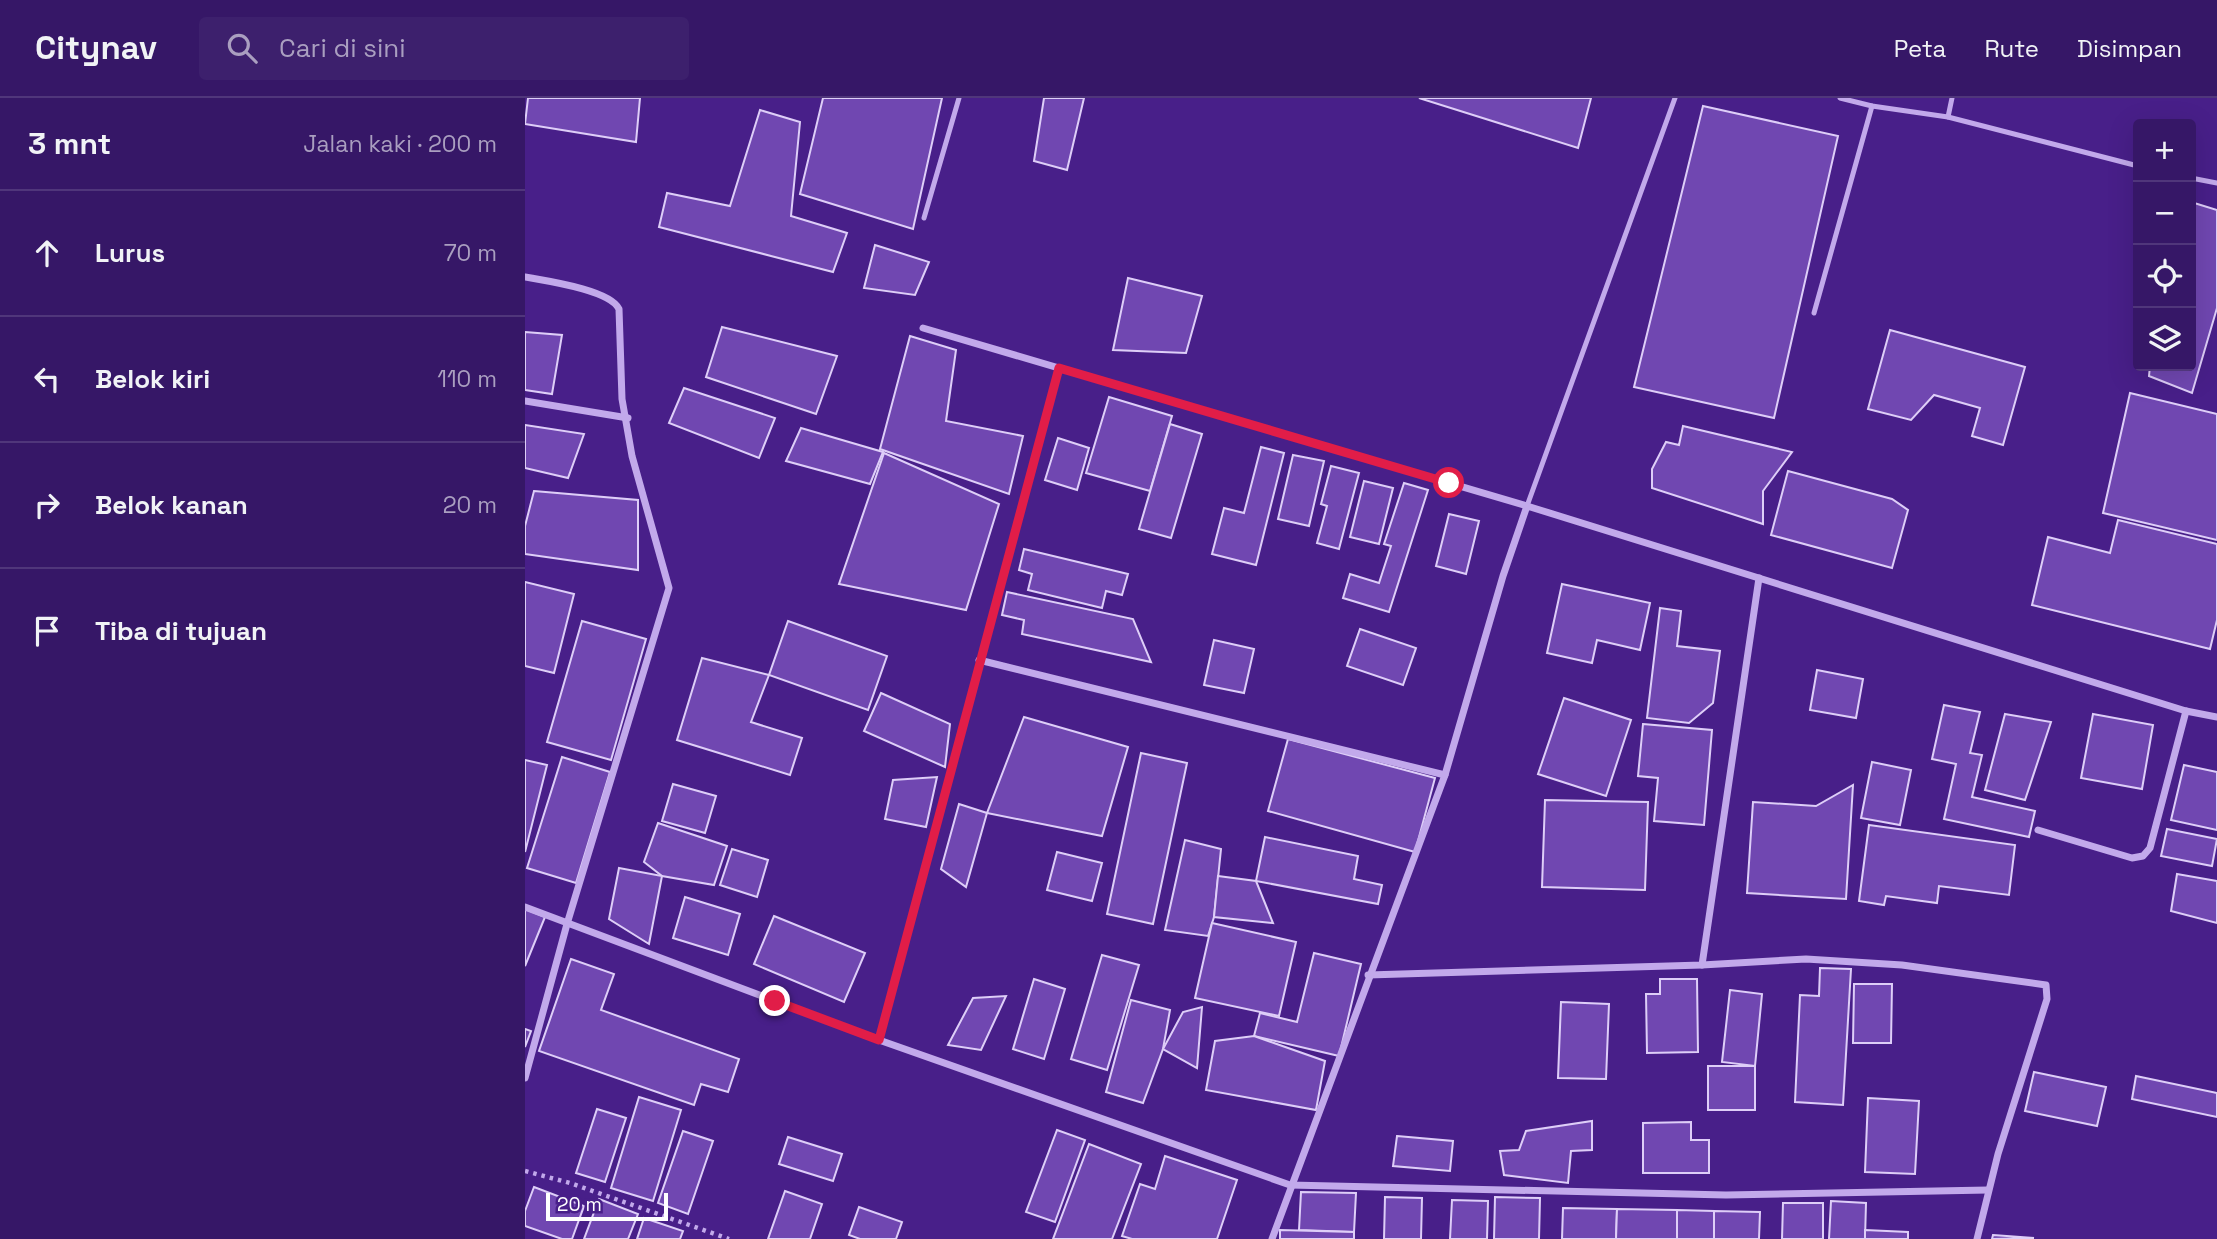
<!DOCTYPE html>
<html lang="id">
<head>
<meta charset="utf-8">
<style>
	:root { --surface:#361767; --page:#3d206d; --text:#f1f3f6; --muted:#aa9fc0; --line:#50367b }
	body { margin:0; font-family:"Space Grotesk",sans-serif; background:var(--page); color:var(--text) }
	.controls { position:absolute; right:21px; top:21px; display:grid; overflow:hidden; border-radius:7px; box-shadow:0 7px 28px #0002 }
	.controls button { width:63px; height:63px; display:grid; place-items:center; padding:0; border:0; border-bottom:2px solid var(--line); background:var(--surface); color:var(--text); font:35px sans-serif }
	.scale { position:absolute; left:21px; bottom:18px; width:122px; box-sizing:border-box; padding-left:7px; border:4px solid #fff; border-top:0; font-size:19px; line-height:24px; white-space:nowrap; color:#fff; -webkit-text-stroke:5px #481f89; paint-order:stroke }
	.stop { position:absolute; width:21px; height:21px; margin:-16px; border:5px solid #e11d48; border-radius:50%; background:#fff }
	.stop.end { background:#e11d48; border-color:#fff; box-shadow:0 2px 7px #0008 }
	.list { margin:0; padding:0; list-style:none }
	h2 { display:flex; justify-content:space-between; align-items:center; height:91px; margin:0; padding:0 28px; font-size:30px }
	h2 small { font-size:23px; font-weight:400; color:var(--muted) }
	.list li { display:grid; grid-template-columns:46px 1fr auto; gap:21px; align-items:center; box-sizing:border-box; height:126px; padding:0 28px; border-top:2px solid var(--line) }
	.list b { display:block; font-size:26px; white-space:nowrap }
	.list em { font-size:23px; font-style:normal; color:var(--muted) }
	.icon { flex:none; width:38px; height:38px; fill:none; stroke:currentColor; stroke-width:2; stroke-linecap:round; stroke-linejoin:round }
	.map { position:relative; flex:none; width:1692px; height:1141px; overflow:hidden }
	header { display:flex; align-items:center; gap:42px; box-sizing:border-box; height:98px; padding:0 35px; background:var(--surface); border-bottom:2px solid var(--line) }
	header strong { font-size:33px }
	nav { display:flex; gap:38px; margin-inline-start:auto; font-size:24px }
	.search { width:490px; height:63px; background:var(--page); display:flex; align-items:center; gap:18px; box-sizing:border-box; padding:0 24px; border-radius:7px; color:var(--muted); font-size:26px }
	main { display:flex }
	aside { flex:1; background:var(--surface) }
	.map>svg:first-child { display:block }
	.building { fill:#7047b1; stroke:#decef8; stroke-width:2 }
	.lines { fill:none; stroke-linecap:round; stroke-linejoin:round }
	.path { stroke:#c2a9eb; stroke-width:4.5; stroke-dasharray:3.5 5; stroke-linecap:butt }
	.service { stroke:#c2a9eb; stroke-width:5 }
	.minor { stroke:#c2a9eb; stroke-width:7 }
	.route { stroke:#e11d48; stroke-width:9 }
</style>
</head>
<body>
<header>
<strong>Citynav</strong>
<div class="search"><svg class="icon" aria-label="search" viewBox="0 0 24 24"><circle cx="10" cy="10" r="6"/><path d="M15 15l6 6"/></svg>Cari di sini</div>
<nav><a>Peta</a><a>Rute</a><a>Disimpan</a></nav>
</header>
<main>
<aside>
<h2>3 mnt<small>Jalan kaki · 200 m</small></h2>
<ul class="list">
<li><svg class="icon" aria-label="ahead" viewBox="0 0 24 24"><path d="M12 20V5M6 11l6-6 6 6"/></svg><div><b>Lurus</b></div><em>70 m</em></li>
<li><svg class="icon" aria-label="left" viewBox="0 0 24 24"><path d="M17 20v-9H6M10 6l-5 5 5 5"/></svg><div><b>Belok kiri</b></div><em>110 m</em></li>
<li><svg class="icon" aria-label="right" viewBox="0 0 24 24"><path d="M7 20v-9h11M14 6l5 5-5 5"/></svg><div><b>Belok kanan</b></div><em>20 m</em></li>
<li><svg class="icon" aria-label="arrive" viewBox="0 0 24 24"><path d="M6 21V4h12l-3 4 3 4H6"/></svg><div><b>Tiba di tujuan</b></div></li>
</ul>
</aside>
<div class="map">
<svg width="1692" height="1141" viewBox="0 0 1692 1141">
	<rect width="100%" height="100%" fill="#481f89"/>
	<!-- building -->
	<g class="building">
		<path d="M3,0H115L111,44L0,26Z"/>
		<path d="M298,0H417L388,131L275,96Z"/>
		<path d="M519,0H559L542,72L509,63Z"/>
		<path d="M894,0H1066L1053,50Z"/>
		<path d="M1178,8L1313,38L1249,320L1109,289Z"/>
		<path d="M235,12L275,24L266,118L322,135L308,174L134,129L142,95L205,108Z"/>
		<path d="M1666,104L1692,112V210L1667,295L1624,278L1625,268H1666Z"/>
		<path d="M350,147L404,164L390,197L339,190Z"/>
		<path d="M603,180L677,198L661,255L588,252Z"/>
		<path d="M197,229L312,258L291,316L181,279Z"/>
		<path d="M1365,232L1500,269L1478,347L1447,338L1455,310L1409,297L1386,322L1343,311Z"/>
		<path d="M0,234L37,237L27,296L0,292Z"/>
		<path d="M385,238L431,252L421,323L498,338L484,396L355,351Z"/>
		<path d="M159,290L250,320L234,360L144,325Z"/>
		<path d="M1605,295L1692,316V442L1578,415Z"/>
		<path d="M584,299L647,318L625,393L561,375Z"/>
		<path d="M645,326L677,336L646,440L614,431Z"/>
		<path d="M0,327L59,336L43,380L0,370Z"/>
		<path d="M1158,328L1267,354L1238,393V426L1127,390V371L1141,344L1154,347Z"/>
		<path d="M276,330L358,354L345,386L261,363Z"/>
		<path d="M533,340L564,350L552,392L520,382Z"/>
		<path d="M736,349L759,355L731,467L687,456L699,410L719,415Z"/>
		<path d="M359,355L474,406L441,512L314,486Z"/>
		<path d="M768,357L799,363L784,428L753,421Z"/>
		<path d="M806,368L834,375L814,451L792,445L802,408L796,406Z"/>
		<path d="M1263,373L1367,401L1383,412L1367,470L1246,437Z"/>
		<path d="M839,383L868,390L854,446L825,439Z"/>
		<path d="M879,385L903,392L864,514L818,500L825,476L854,485L866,448L859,446Z"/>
		<path d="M9,393L113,402V472L0,456V428Z"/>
		<path d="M924,416L954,423L941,476L911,468Z"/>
		<path d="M1593,422L1692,446V522L1685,551L1507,507L1523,439L1585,455Z"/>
		<path d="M499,451L603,476L597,497L581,493L577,510L503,492L507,476L494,472Z"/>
		<path d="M0,484L49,496L29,575L0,568Z"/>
		<path d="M1037,486L1125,505L1115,552L1072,542L1067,565L1022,555Z"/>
		<path d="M482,494L608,521L626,564L497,536L499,522L477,517Z"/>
		<path d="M1135,510L1156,513L1152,548L1195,553L1188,605L1164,625L1122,620Z"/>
		<path d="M57,523L121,541L86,662L22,644Z"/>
		<path d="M263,523L362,558L343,612L244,577Z"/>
		<path d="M835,531L891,550L878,587L822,568Z"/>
		<path d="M689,542L729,551L719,595L679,587Z"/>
		<path d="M177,560L244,577L226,624L277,640L265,677L152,642Z"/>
		<path d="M1292,572L1338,581L1331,620L1285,612Z"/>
		<path d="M356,595L425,626L420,669L339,633Z"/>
		<path d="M1039,600L1106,622L1081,698L1013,676Z"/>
		<path d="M1419,607L1455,614L1445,655L1457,657L1447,699L1510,713L1504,739L1419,721L1431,666L1407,661Z"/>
		<path d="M1480,616L1526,624L1500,702L1460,692Z"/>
		<path d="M1568,616L1628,627L1617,691L1556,680Z"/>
		<path d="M499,619L603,649L577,738L462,715Z"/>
		<path d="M1118,626L1187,632L1179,727L1129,723L1133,680L1113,678Z"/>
		<path d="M763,641L910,680L890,754L743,713Z"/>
		<path d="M616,655L662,665L628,826L582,816Z"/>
		<path d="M37,659L85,674L51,785L2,770Z"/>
		<path d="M0,662L22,667L0,754Z"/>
		<path d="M1347,664L1386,672L1375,727L1336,720Z"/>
		<path d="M1659,667L1692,674V732L1646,722Z"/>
		<path d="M412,679L401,729L360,721L368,682Z"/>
		<path d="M148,686L191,698L180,735L137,723Z"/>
		<path d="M1328,687L1321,801L1222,795L1228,704L1291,708Z"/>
		<path d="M1020,702L1123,704L1120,792L1017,789Z"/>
		<path d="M434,706L462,715L441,789L416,771Z"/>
		<path d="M133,725L202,748L189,787L137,778L119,764Z"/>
		<path d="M1344,727L1490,747L1484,797L1414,788L1412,805L1361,798L1359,807L1334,803Z"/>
		<path d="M1642,731L1692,741L1687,768L1636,758Z"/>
		<path d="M740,739L833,758L829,781L857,787L853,806L731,783Z"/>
		<path d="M660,742L696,751L689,819L683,838L640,832Z"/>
		<path d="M207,751L243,762L232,799L195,787Z"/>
		<path d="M532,754L577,765L567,803L522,792Z"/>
		<path d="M94,770L137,778L124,846L84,821Z"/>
		<path d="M1652,776L1692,783V825L1646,813Z"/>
		<path d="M693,778L731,783L748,825L689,819Z"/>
		<path d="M160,799L215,816L203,857L148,840Z"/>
		<path d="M0,811L20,819L0,868Z"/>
		<path d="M249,818L340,855L319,904L229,866Z"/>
		<path d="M687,825L771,844L754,918L670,900Z"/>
		<path d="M789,855L836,866L814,958L729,938L735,915L772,924Z"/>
		<path d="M577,857L614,867L582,972L546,961Z"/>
		<path d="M46,861L89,876L76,912L214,961L203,994L176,986L169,1007L14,953Z"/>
		<path d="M1295,870L1326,871L1318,1007L1270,1004L1275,897L1294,898Z"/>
		<path d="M509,881L540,891L519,961L488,951Z"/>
		<path d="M1135,881H1172L1173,954L1122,955L1121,896H1135Z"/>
		<path d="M1329,886H1367L1366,945H1328Z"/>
		<path d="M1205,892L1237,896L1230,968L1197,964Z"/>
		<path d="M481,898L456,952L423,947L448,900Z"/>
		<path d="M606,902L645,912L638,951L618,1005L581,994Z"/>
		<path d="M1036,904L1084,906L1081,981L1033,980Z"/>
		<path d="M677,909L672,970L638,951L658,914Z"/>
		<path d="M0,931L6,933L0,949Z"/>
		<path d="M729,938L800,963L791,1012L681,992L690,943Z"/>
		<rect x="1183" y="968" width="47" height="44"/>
		<path d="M1509,974L1581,989L1572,1028L1500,1013Z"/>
		<path d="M1611,978L1692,995V1019L1607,1001Z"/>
		<path d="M114,999L156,1012L128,1103L86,1090Z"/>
		<path d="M1343,1000L1394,1003L1390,1076L1340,1074Z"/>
		<path d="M72,1011L101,1020L80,1084L51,1075Z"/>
		<path d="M1067,1023V1052L1046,1053L1043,1085L979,1077L975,1053L994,1052L1001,1033Z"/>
		<path d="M1166,1024V1042H1184V1075H1118V1025Z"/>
		<path d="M532,1032L560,1042L530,1124L501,1114Z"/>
		<path d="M158,1033L188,1043L163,1116L133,1105Z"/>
		<path d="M872,1038L928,1043L925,1073L868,1068Z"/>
		<path d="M263,1039L317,1056L308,1083L254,1066Z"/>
		<path d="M564,1046L616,1066L587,1141H528Z"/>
		<path d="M640,1058L712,1082L692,1141H607L597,1138L615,1086L630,1091Z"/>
		<path d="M9,1089L59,1108L47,1141H37L0,1128V1113Z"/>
		<path d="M260,1093L297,1106L285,1141H243Z"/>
		<path d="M776,1094L831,1095L829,1134L774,1132Z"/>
		<path d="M860,1099L897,1100L896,1141H859Z"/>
		<path d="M970,1099L1015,1100L1014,1141H969Z"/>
		<path d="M74,1101L113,1116L103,1141H59Z"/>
		<path d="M927,1102L963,1103L962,1141H925Z"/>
		<path d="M1306,1103L1341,1105L1340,1141H1304Z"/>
		<path d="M1258,1105H1298V1141H1257Z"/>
		<path d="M334,1109L377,1124L371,1141H335L324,1137Z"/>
		<path d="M1038,1110L1092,1111L1091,1141H1037Z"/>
		<path d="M1092,1111L1152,1112V1141H1091Z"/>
		<path d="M1152,1112L1189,1113V1141H1152Z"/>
		<path d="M1189,1113L1235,1114L1234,1141H1189Z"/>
		<path d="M119,1120L158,1133L155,1141H112Z"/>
		<path d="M755,1132L829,1134V1141H755Z"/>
		<path d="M1340,1132L1383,1134V1141H1340Z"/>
		<path d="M1468,1137L1509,1140L1467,1141Z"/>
	</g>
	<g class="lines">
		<!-- path -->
		<path class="path" d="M0,1073L45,1085L204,1141"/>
		<!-- service -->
		<g class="service">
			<path d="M1315,0L1347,8L1423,19L1613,68"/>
			<path d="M1423,19L1427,0"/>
			<path d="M1666,80L1692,85"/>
			<path d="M399,120L434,0"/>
			<path d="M1289,215L1347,8"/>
			<path d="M1002,408L1150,0"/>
		</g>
		<!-- minor -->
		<g class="minor">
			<path d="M0,179C22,183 85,192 94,211L97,301L107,358L144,490L42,826L0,980"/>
			<path d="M398,230L1002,408"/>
			<path d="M0,303L103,320"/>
			<path d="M454,562L920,677"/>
			<path d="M1513,732L1607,760L1618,758L1625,750L1661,613"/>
			<path d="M0,809L354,942L765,1087L1201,1097L1463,1092"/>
			<path d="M1177,867L1234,480"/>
			<path d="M843,877L1177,867L1281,861L1377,867L1521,887L1522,901L1473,1056L1452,1141"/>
			<path d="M354,942L534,270"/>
			<path d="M747,1141L920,677L978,478L1002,408L1661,613L1692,619"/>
		</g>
	</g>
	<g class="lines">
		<!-- route -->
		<path class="route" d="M250,903L354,942L534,270L924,385"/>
	</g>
</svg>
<div class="controls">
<button>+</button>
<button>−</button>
<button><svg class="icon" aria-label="locate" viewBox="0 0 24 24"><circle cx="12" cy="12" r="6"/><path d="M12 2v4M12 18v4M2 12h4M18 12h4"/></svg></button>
<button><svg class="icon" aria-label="layers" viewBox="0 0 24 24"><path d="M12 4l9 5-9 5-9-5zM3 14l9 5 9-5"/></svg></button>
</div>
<div class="scale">20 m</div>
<div class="stop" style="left:924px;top:385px"></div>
<div class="stop end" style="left:250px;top:903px"></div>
</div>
</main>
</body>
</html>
